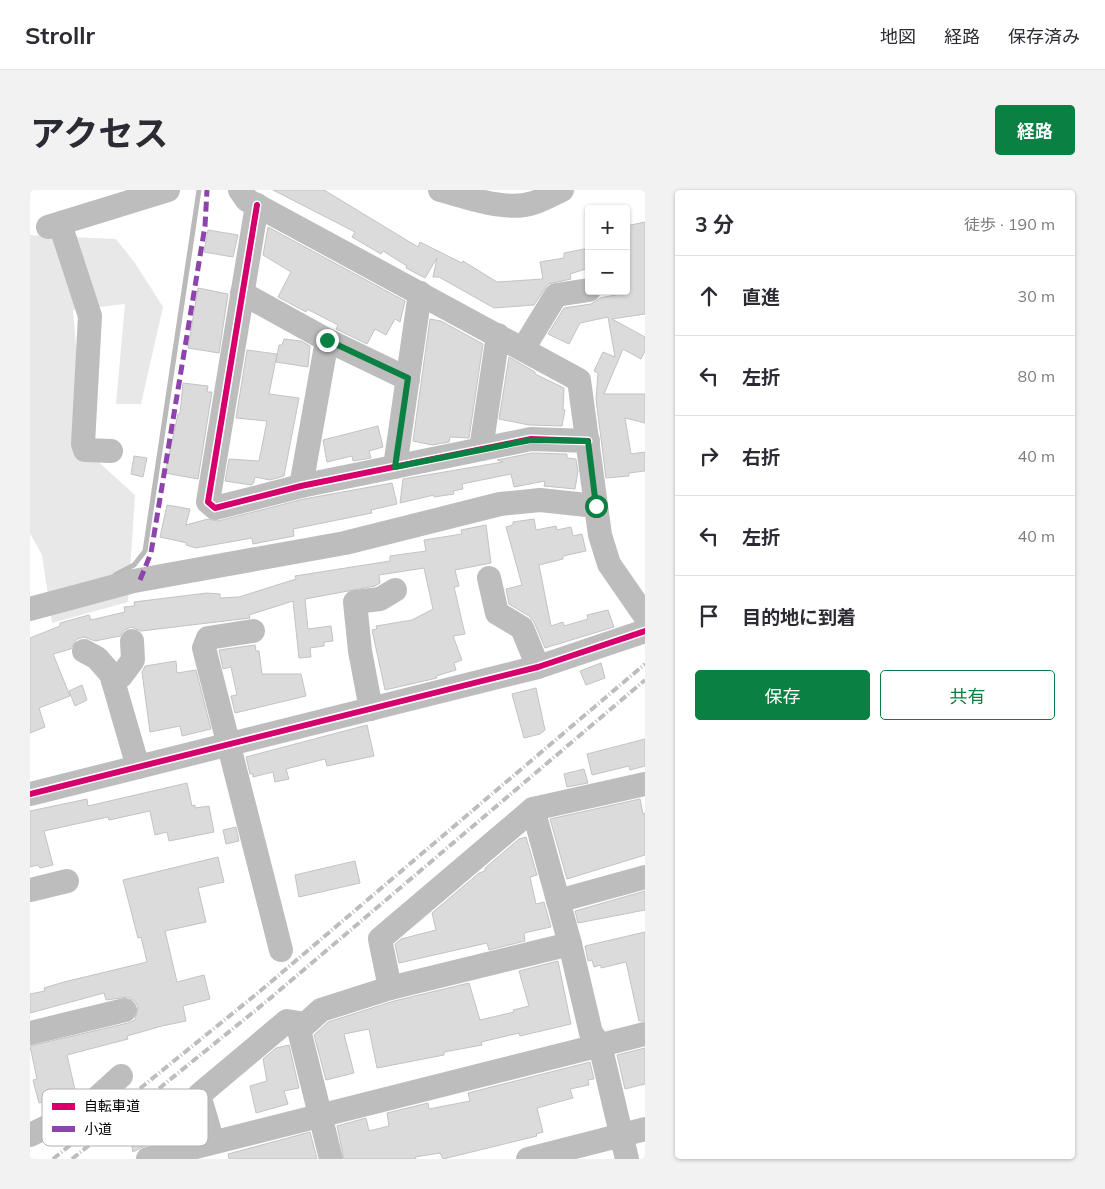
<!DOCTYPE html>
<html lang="ja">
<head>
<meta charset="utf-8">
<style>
	:root { --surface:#fff; --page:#f2f2f3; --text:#2b2b33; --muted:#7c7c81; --line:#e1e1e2; --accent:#0b8043 }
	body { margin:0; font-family:Mulish,"Noto Sans JP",sans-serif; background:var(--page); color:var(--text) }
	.controls { position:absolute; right:15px; top:15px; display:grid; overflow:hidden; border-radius:5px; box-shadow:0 1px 4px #0004 }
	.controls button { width:45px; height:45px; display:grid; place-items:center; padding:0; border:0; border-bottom:1px solid var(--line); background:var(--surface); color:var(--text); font:25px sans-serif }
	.stop { position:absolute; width:15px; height:15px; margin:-11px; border:4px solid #0b8043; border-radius:50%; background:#fff }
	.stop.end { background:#0b8043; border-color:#fff; box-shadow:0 1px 5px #0008 }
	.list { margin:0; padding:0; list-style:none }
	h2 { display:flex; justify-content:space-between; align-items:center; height:65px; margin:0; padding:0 20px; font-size:21px }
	h2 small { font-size:16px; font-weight:400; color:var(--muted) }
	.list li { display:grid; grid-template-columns:32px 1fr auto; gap:15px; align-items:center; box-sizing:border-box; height:80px; padding:0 20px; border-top:1px solid var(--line) }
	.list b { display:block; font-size:19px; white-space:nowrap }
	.list em { font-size:16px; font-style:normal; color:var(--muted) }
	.actions { display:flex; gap:10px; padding:15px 20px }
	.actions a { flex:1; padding:11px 0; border:1px solid var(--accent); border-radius:5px; text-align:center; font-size:18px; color:var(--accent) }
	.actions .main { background:var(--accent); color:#fff }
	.icon { flex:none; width:28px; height:28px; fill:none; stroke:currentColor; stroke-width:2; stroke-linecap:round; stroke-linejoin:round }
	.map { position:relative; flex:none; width:615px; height:969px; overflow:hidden; border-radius:5px }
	header { display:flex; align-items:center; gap:30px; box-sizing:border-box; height:70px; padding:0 25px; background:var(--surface); border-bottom:1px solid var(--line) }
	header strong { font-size:24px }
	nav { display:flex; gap:28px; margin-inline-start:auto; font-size:18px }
	.intro { display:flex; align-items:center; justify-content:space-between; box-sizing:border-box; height:120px; padding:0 30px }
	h1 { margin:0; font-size:35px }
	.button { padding:12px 22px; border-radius:5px; background:var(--accent); color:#fff; font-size:18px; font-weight:700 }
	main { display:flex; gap:30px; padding:0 30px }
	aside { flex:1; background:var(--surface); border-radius:5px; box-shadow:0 1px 4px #0004 }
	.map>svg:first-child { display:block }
	.green { fill:#e8e8e8 }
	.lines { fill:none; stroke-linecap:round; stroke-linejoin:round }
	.stream { stroke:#bababa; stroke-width:5 }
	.building { fill:#dbdbdb; stroke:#c3c3c3 }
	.minor { stroke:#bdbdbd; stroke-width:24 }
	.rail { stroke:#bdbdbd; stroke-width:4; stroke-dasharray:8 2.5 1 2.5; stroke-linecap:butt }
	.quiet { stroke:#8e44ad; stroke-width:5; stroke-dasharray:10 5; stroke-linecap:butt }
	.cycleway-casing { stroke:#fff; stroke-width:9 }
	.cycleway { stroke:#d6006c; stroke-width:6 }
	.route { stroke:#0b8043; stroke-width:6 }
	.key { fill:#fff; stroke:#b2b2b2; stroke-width:1 }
	.key-label { font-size:14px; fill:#000 }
</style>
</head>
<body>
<header>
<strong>Strollr</strong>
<nav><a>地図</a><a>経路</a><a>保存済み</a></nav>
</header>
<div class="intro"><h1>アクセス</h1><a class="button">経路</a></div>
<main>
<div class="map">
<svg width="615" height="969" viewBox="0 0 615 969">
	<rect width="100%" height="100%" fill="#fff"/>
	<!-- green -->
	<path class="green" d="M0,45L86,49L105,73L133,117L111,214H86L95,114L43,120L55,260L105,305L98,412L22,433L12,365L0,343Z"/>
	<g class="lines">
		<!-- stream -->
		<path class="stream" d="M85,385L104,375L115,361L169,0"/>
	</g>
	<!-- building -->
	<g class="building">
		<path d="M243,0H294L388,57L390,52L432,73L433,71L467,92L513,89L510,72L534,68V63L559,58V78L540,84L541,89L518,94L504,115L464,118L409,87H403L407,68L395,88L376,78L377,76L353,61L351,64L322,47L325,42Z"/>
		<path d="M615,32V124L582,129L615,147V161L611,169L593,159L574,204H615V233L595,228L601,264L615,262V281L599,283V286L576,288L566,209L568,183L564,181L573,162L585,167L578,127L550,133L539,154L518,144L534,118L561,114L570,108L596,103V36Z"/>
		<path d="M238,37L375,111L370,132L365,129L356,145L345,139L337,154L306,139L308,135L277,119L276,122L248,107L261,82L233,65Z"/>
		<path d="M178,40L208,45L203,67L174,62Z"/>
		<path d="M168,98L198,104L189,163L158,158Z"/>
		<path d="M400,129L411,131L453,154L439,248L420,247L419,252L402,255L383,251Z"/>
		<path d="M254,149L271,151L280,156L278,177L246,172L249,155H252Z"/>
		<path d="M217,160L247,164L239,204L269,208L254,286L240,290L225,287L223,294L221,295L195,291L199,269L229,271L237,231L206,228Z"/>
		<path d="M479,167L505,182V184L534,198L533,220H535L532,236L499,235L469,229Z"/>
		<path d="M153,193L178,196L177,202H182L168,289L135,283L148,224H150Z"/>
		<path d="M348,236L353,257L339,261L341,268L323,271L322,266L297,272L293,250Z"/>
		<path d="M502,263L537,264V268L546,269L548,281L545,299L514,296L515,291L484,297L481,284L432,294L433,299L423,301L424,304L404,307V305L370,313L373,289L473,272L467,270Z"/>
		<path d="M104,266L117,268L113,287L101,284Z"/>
		<path d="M362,293L367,314L341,320L342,323L263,339L264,346L223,354L222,348L166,358L156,355L157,353L130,347L137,315L160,319L156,335L178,329L188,331L274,309Z"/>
		<path d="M504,329L506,340L526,336L527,340L541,337L543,346L552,344L556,361L533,366V369L509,375L521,436L533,432L534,436L558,429L557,425L578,420L584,437L515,458L504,432L499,426L479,414L476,399L492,395L476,337L483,335V332Z"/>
		<path d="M456,335L461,373L425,380L429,396L424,397L435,444L423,446L432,470L424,473L426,480L406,486L407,488L355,500L342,440L347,439L346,436L382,430L403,419L394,378L349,385L350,393L345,396L275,409L278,439L301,436L303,451L294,452V456L280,458L281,467L269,468L263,411L219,425L220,428L111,441L101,437L94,440L90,446L65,451L54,447L47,449L41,459L23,464L40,506L9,518L15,537L0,543V448L30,436V433L59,425L61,430L95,422L94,417L105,416L104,412L177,403L190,404V408L209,407L266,389L265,386L360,371V366L396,361L394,350L432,344L431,340Z"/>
		<path d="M225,455L226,461H229L232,484H271L276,506L205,523L201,506L207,505L201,477L193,479L189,460Z"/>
		<path d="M146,471L147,483L166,480L181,539L152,546L150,536L120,542L112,482L115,476Z"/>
		<path d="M571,473L575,488L556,495L550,481Z"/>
		<path d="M52,495L57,510L45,516L39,501Z"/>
		<path d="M506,498L515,540L510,544L494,548L482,504Z"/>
		<path d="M337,535L344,566L297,576L295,569L256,579L259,589L245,592L243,582L223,587V584H220L216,567Z"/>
		<path d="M615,549V576L600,580L599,576L562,585L557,564Z"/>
		<path d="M554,579L558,593L537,597L534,584Z"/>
		<path d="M157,593L162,616L165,615V618L179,616L184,642L139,651L137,642L125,645L120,621L79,630L78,627L14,641L23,675L10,678L8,675L0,677V621L57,609L58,616Z"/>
		<path d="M610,609L613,624L615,623V665L537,689L520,629Z"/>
		<path d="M206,637L209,651L196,654L193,640Z"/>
		<path d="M496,647L507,685L500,687L506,714L514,712L521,737L494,743L495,751L459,760L457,753L369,773L365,754L371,749L406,740L402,723L449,683L455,681V678L489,649Z"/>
		<path d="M188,667L194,692L168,698L176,732L135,741L147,792L174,785L180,809L153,816L156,831L132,836L97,846L98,849L37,865L46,904L9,913L3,890L7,889L0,856L98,833L105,830L108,817L105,811L98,807L76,810L74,803L0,823V804L15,801L14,798L34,792L117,772L111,747L108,748L93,690Z"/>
		<path d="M325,671L330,693L269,707L265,685Z"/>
		<path d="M615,701V720L548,733L545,721Z"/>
		<path d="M615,742V831H609L596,772L571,778V775L564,777L562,770L558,771L555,756Z"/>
		<path d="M528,771L541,834L490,846L489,843L451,852L452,855L414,862V865L347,878L339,839L314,844L324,883L296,890L284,845L298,832L364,811L439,793L450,830L484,822L483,820L499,816L489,781Z"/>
		<path d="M259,855L269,898L254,901L258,914L226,923L220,896L237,891L233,869L246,858Z"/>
		<path d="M615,858V894L595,899L587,865Z"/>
		<path d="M560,872L564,889L558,890L559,895L540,899L543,908L507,918L513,942L506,944L507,946L413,969L410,963L385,967L386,969H314L307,936L336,928L339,941L359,936L357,923L398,913L399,919L440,911L438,903Z"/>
		<path d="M157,927L162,944L115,956L103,962L100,948L105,947L104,944Z"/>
		<path d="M280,942L287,969H199L198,964Z"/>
	</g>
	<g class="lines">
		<!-- minor -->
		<g class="minor">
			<path d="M210,0L217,10L549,190L570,345L579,374L615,426"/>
			<path d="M410,0C437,7 475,22 503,13C513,10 523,4 532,0"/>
			<path d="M227,15L178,312L185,318L271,296L501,249L558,251"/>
			<path d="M30,34L60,126L53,254L55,260L81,261"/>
			<path d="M18,37L138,0"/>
			<path d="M212,103L297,150L378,189"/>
			<path d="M493,159L526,105L559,100"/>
			<path d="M451,259L468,145"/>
			<path d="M365,277L390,103"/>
			<path d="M271,296L297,150"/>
			<path d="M459,388L467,423L492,438L508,477"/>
			<path d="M0,419L104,391L315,353L470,314L510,310L566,316"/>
			<path d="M223,441L178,448L174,458L251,760"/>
			<path d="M54,461L67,468L81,484L108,577"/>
			<path d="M83,491L91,486L103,470L102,451"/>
			<path d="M341,519L330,461L325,412L350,409L365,400"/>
			<path d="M0,604L508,477L615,441"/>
			<path d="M503,619L540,754L561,843L570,855L597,969"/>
			<path d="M0,700L37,691"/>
			<path d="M528,711L615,687"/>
			<path d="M360,798L350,749L503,619L615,594"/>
			<path d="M0,843L95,820"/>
			<path d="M179,939L169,905L257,831L275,834"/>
			<path d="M0,945L57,917L91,886"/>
			<path d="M118,969L615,844"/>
			<path d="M301,969L269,840L291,820L360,798L540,754"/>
			<path d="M498,969L615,939"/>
		</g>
		<!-- rail -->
		<g class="rail">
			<path d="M23,969L229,802L615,474"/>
			<path d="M42,969L237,811L615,490"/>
		</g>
		<!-- quiet -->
		<path class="quiet" d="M110,390L121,363L175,36L177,0"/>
		<defs>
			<g id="cycleway">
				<path d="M227,15L178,312L185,318L271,296L501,249L558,251"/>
				<path d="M0,604L508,477L615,441"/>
			</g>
		</defs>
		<!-- cycleway casing -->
		<use href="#cycleway" class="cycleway-casing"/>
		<!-- cycleway -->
		<use href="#cycleway" class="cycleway"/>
	</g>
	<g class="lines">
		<!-- route -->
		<path class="route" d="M297,150L378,188L365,277L501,250L558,251L566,316"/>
	</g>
	<!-- legend -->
	<rect x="12" y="899" width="166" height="57" rx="8" class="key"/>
	<rect x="22" y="913" width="23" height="7" fill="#d6006c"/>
	<rect x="22" y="936" width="23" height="6" fill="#8e44ad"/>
	<g class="key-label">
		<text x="54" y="921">自転車道</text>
		<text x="54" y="944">小道</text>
	</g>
</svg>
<div class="controls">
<button>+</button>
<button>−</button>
</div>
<div class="stop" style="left:566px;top:316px"></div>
<div class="stop end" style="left:297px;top:150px"></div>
</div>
<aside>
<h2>3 分<small>徒歩 · 190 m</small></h2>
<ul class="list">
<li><svg class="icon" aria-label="ahead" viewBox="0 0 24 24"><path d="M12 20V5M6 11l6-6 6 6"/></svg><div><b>直進</b></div><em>30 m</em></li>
<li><svg class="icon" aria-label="left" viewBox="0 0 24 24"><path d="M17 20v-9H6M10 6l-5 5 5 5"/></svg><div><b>左折</b></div><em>80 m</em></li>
<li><svg class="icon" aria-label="right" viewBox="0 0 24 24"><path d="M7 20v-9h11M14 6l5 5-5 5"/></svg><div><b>右折</b></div><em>40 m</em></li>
<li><svg class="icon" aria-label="left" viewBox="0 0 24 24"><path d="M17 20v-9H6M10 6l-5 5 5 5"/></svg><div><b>左折</b></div><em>40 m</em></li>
<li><svg class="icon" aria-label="arrive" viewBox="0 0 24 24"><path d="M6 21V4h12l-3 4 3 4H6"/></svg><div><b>目的地に到着</b></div></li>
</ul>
<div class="actions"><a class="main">保存</a><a>共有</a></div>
</aside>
</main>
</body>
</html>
